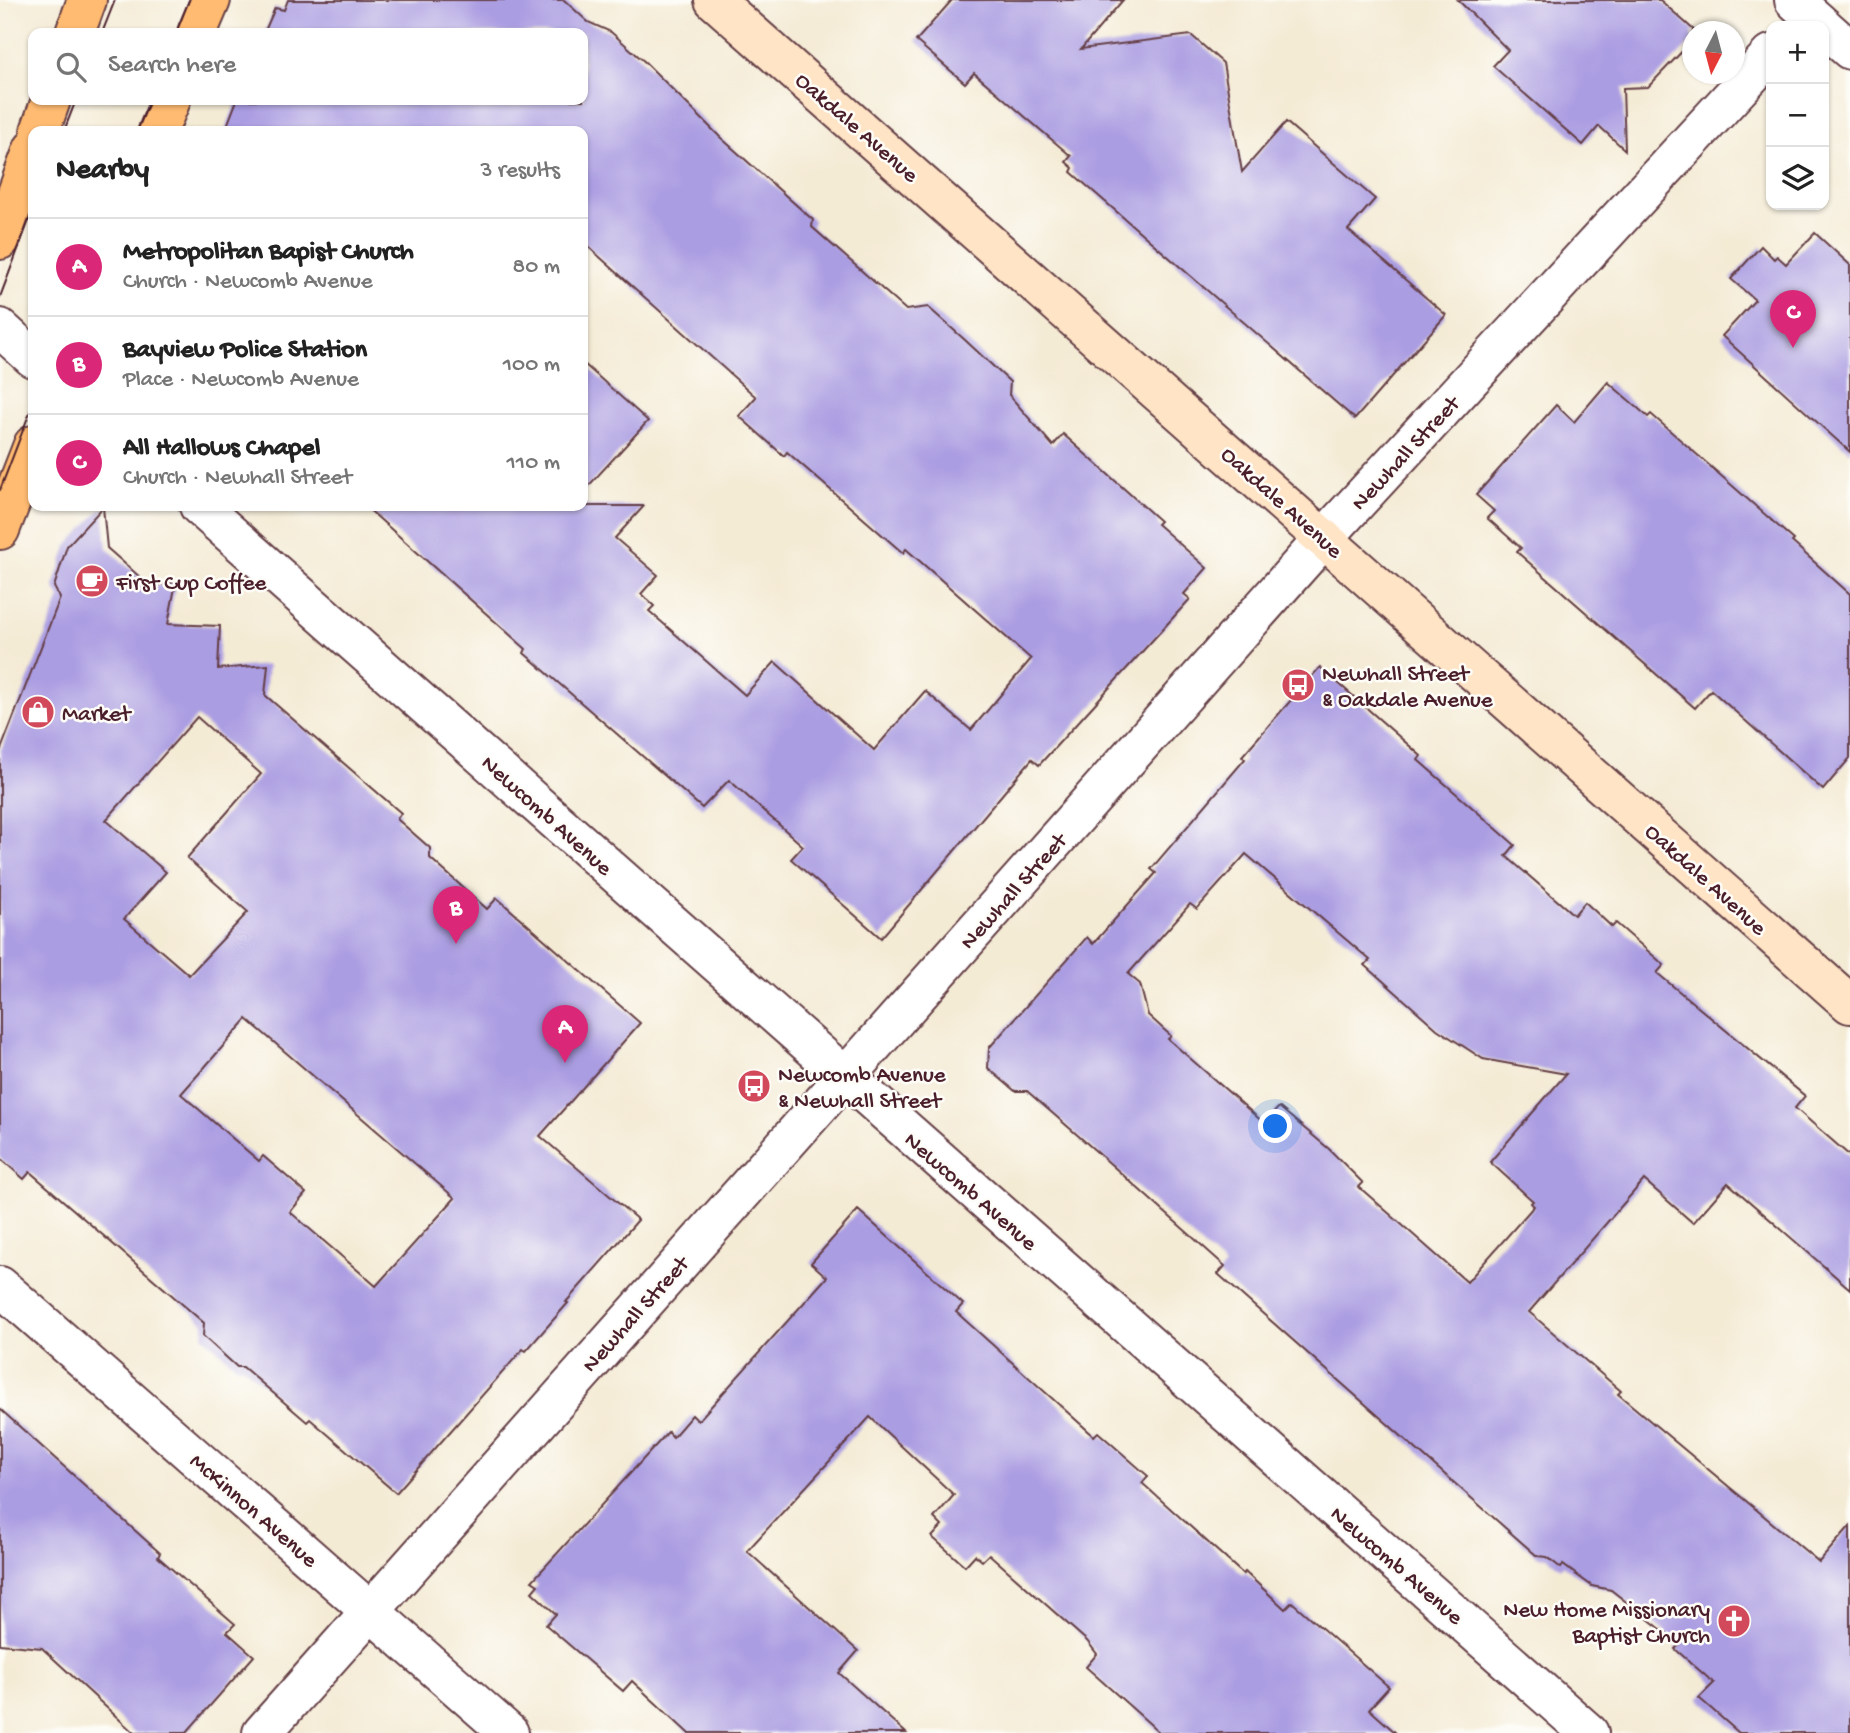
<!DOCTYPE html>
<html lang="en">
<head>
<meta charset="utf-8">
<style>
	:root { --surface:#fff; --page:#f2f2f2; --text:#222; --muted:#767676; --line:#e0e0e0; --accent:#db2777 }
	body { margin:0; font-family:"Gochi Hand",sans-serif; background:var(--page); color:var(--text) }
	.controls { position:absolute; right:21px; top:21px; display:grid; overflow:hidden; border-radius:14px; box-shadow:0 2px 5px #0004 }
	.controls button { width:63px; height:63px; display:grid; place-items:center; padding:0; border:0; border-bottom:2px solid var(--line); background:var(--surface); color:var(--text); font:35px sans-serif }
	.compass { position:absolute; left:1682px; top:21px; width:63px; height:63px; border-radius:50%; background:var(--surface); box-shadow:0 2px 5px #0004; rotate:186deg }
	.you { position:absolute; left:1276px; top:1127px; width:24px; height:24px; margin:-18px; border:5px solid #fff; border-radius:50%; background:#1a73e8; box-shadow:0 0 0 10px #1a73e833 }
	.badge { display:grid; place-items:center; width:46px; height:46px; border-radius:50%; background:var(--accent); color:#fff; font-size:23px; font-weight:700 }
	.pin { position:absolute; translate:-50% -58px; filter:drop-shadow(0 2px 4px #0008) }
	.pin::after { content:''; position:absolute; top:37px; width:24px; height:21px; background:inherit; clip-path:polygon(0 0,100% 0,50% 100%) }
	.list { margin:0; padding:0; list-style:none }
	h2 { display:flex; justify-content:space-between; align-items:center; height:91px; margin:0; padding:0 28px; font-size:30px }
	h2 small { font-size:23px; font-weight:400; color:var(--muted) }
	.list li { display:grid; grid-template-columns:46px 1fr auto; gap:21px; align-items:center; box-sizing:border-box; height:98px; padding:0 28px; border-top:2px solid var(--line) }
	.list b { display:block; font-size:26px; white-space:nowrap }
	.list p { margin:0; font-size:23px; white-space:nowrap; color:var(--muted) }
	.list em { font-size:23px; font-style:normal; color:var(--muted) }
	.icon { flex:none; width:38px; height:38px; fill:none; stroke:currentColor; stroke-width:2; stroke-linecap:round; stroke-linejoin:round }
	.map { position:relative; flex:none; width:1850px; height:1733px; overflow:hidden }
	.search { position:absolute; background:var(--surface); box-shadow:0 2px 5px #0004; left:28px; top:28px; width:560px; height:77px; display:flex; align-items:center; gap:18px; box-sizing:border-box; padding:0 24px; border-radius:14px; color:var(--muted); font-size:26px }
	.panel { position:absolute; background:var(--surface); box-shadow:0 2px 5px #0004; left:28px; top:126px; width:560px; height:385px; border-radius:14px }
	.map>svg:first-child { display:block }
	.building { fill:#ab9de2; fill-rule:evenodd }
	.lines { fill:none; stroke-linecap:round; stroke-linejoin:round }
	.minor-casing { stroke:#643e44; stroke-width:42 }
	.tertiary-casing { stroke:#643e44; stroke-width:42 }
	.secondary-casing { stroke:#643e44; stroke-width:42 }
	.primary-casing { stroke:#643e44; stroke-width:42 }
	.minor { stroke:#fff; stroke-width:38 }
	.tertiary { stroke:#fff; stroke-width:38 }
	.secondary { stroke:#ffe4c6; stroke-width:38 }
	.primary { stroke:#ffbb71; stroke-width:38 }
	.tram { stroke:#4a1f2b; stroke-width:2 }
	.labels { text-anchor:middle; stroke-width:5; stroke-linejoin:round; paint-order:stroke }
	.street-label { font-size:23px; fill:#4a1f2b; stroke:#fdfcf7 }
	.poi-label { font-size:23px; fill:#4a1f2b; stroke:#fdfcf7; text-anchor:start }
</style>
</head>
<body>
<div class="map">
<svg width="1850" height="1733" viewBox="0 0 1850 1733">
	<rect width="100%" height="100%" fill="#fdfcf7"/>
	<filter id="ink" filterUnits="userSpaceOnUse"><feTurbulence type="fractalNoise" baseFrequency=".0143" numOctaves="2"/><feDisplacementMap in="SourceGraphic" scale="14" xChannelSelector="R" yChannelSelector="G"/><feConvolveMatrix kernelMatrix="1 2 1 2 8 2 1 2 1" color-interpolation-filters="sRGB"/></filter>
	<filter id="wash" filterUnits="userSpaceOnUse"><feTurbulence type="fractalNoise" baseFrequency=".00686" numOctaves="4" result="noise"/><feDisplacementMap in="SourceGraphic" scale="28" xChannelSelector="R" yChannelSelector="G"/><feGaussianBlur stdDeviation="1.57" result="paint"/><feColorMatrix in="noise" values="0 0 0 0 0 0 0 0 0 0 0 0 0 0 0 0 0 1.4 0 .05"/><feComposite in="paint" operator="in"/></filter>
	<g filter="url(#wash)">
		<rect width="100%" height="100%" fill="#f4ebd5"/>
		<g id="blocks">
			<!-- building -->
			<g class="building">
				<path d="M288,0H564L588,22L611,32L646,63L720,137L813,220L812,227L906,310L928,307L965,340L1010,382L1009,395L1053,446L1063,434L1160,521L1157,524L1207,568L1184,594L1190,599L1039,765L1032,759L881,938L791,859L803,846L729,780L702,808L524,653L526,649L365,506H644L615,538L658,575L641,594L654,606L649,611L745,695L775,662L874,750L925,691L971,730L1031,659L906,549L903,553L787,452L784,456L739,416L756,397L583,242V131H225L237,100H583V33H264L275,8L284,10Z"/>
				<path d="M952,0H1123L1081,49L1191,35L1223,63L1242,172L1286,122L1375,199L1348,230L1446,315L1355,419L1071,172L1073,168L1066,162L1071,156L974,73L965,83L916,41Z"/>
				<path d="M1458,0H1660L1696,32H1692V41L1648,87L1623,88L1625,150L1599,126L1583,145L1493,66L1508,50Z"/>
				<path d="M1815,233L1850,265V452L1722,336L1755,300L1731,279L1761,246L1774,259L1777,256L1786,264Z"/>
				<path d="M583,363L648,421L583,492Z"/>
				<path d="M1608,382L1648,417L1651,414L1794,540L1792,542L1850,594V758L1823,790L1711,690L1695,708L1517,552L1521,548L1487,518L1494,511L1476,495L1556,405L1574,422Z"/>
				<path d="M103,507L107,548L150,586L176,582L168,624L220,626L218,669L268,665L265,695L401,813L397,819L430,848V858L487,909L497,898L640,1023L540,1136L638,1220L566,1302L568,1303L526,1351L523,1349L396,1493L310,1419L307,1422L243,1367H237L203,1336L204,1323L30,1172L24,1179L0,1158V752L60,598L54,587L67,546ZM197,717L261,774L187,858L248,912L189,975L124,919L166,872L106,820ZM247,1019L455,1198L376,1286L290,1212L306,1193L263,1156L259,1161L181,1094Z"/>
				<path d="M1320,667L1421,756L1418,760L1515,845L1506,856L1574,915L1585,902L1612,927L1616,923L1664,965L1657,973L1805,1096L1795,1108L1850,1156V1289L1728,1183L1693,1223L1644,1180L1529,1312L1621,1391L1618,1394L1819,1562L1850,1526V1733H1739L1699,1698L1714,1683L1675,1649L1680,1644L1611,1590L1592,1586L1563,1565L1561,1568L1547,1557L1537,1556L1218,1274L1225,1266L1105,1159L1027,1091H1015L988,1068L989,1048L1087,937L1093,944L1156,873L1151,869L1245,759L1242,756ZM1246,854L1370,960L1365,965L1437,1029L1483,1059L1566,1074L1490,1162L1533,1201L1531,1203L1534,1206L1467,1282L1359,1187L1363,1183L1329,1149L1279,1107L1264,1123L1168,1039L1171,1036L1148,1015L1140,984L1128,974L1190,904L1197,909Z"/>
				<path d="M858,1210L963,1304L956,1312L1094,1436L1098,1432L1148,1476L1142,1483L1243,1574L1245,1572L1285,1609L1292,1602L1389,1687L1369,1709L1396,1733H1160L1086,1667L1097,1654L1087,1641L989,1554L982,1561L975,1555L965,1566L932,1537L942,1526L934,1518L954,1495L870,1417L747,1551L858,1651L839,1673L906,1733H688L632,1681L623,1691L546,1625L556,1614L532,1592L538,1585L532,1581L668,1432L673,1437L692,1415L698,1421L827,1277L811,1263Z"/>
				<path d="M0,1409L160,1553L158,1557L235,1624L227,1632L254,1656L186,1733H134L42,1648L0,1644Z"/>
			</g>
		</g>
	</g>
	<g filter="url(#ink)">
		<use href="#blocks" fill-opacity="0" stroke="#643e44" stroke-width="2"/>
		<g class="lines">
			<defs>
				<g id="minor">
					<path d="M0,328L33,358"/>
					<path d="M199,506L1589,1733"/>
					<path d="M0,1286L509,1733"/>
					<path d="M262,1733L1324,538L1771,54"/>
				</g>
				<g id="tertiary">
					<path d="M1794,0L1823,26"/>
					<path d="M1824,27L1850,50"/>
				</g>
				<path id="secondary" d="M714,0L1850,1004"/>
				<g id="primary">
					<path d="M75,33L87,0"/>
					<path d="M197,33L211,0"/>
					<path d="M40,131L51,100"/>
					<path d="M158,131L171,100"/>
					<path d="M0,240L33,149"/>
					<path d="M0,530L33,445"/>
				</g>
			</defs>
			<!-- minor casing -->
			<use href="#minor" class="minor-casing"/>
			<!-- tertiary casing -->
			<use href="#tertiary" class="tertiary-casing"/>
			<!-- secondary casing -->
			<use href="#secondary" class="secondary-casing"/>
			<!-- primary casing -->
			<use href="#primary" class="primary-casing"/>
			<!-- minor -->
			<use href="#minor" class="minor"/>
			<!-- tertiary -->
			<use href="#tertiary" class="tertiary"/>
			<!-- secondary -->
			<use href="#secondary" class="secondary"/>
			<!-- primary -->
			<use href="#primary" class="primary"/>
			<!-- tram -->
			<g class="tram">
				<path d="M102,33L115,0"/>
				<path d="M176,33L189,0"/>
				<path d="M64,131L76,100"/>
				<path d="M137,131L150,100"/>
				<path d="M0,297L33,210"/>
				<path d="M0,490L33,404"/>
			</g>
		</g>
	</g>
	<!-- icons -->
	<defs>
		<symbol id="cafe-disc" viewBox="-11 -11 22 22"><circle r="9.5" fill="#d1495b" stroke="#fdfcf7"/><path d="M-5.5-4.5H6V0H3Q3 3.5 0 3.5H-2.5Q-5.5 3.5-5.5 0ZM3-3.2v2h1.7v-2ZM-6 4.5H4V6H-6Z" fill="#fff"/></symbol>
		<symbol id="bus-disc" viewBox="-11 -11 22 22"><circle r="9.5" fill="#d1495b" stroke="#fdfcf7"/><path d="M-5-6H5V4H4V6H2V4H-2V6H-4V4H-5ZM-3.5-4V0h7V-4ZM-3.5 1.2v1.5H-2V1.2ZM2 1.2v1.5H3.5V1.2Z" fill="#fff"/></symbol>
		<symbol id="shop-disc" viewBox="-11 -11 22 22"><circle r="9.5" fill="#d1495b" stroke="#fdfcf7"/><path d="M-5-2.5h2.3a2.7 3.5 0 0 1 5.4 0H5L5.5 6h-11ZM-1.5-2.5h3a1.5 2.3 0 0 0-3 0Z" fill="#fff"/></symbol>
		<symbol id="church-disc" viewBox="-11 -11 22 22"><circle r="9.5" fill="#d1495b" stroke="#fdfcf7"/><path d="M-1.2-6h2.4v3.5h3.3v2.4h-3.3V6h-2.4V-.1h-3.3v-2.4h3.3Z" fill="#fff"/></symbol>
	</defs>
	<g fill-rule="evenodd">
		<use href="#cafe-disc" x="73" y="562" width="38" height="38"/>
		<use href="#bus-disc" x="1279" y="666" width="38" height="38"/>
		<use href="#shop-disc" x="19" y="693" width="38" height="38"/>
		<use href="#bus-disc" x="735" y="1067" width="38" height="38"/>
		<use href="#church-disc" x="1715" y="1602" width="38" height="38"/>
	</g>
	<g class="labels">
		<!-- street labels -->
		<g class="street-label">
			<text transform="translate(858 126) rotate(41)" y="8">Oakdale Avenue</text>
			<text transform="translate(1404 452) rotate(-47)" y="8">Newhall Street</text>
			<text transform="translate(1283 501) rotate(42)" y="8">Oakdale Avenue</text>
			<text transform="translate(548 814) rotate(42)" y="8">Newcomb Avenue</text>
			<text transform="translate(1707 878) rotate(42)" y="8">Oakdale Avenue</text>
			<text transform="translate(1012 890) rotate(-48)" y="8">Newhall Street</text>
			<text transform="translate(972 1190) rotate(41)" y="8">Newcomb Avenue</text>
			<text transform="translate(634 1313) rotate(-48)" y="8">Newhall Street</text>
			<text transform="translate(255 1509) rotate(41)" y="8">McKinnon Avenue</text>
			<text transform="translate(1398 1564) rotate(41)" y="8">Newcomb Avenue</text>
		</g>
		<!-- poi labels -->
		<g class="poi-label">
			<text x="116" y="589">First Cup Coffee</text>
			<text x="1322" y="680">Newhall Street<tspan x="1322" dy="26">&amp; Oakdale Avenue</tspan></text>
			<text x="62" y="720">Market</text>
			<text x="778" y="1081">Newcomb Avenue<tspan x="778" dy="26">&amp; Newhall Street</tspan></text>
			<text x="1710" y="1616" text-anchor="end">New Home Missionary<tspan x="1710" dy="26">Baptist Church</tspan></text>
		</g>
	</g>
</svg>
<div class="controls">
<button>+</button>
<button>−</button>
<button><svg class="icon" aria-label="layers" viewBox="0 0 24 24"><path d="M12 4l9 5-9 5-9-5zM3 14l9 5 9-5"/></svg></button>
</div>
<svg class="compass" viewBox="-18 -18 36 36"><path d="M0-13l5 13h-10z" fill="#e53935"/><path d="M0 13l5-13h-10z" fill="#767676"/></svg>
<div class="you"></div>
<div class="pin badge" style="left:565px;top:1063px">A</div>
<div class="pin badge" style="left:456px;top:944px">B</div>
<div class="pin badge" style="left:1793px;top:348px">C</div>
<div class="search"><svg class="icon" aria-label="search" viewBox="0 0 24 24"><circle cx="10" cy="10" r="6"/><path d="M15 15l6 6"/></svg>Search here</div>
<section class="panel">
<h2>Nearby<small>3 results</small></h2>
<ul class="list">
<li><span class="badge">A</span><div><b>Metropolitan Bapist Church</b><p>Church · Newcomb Avenue</p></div><em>80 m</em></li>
<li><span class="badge">B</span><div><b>Bayview Police Station</b><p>Place · Newcomb Avenue</p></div><em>100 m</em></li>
<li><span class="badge">C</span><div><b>All Hallows Chapel</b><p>Church · Newhall Street</p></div><em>110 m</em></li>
</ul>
</section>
</div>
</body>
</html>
